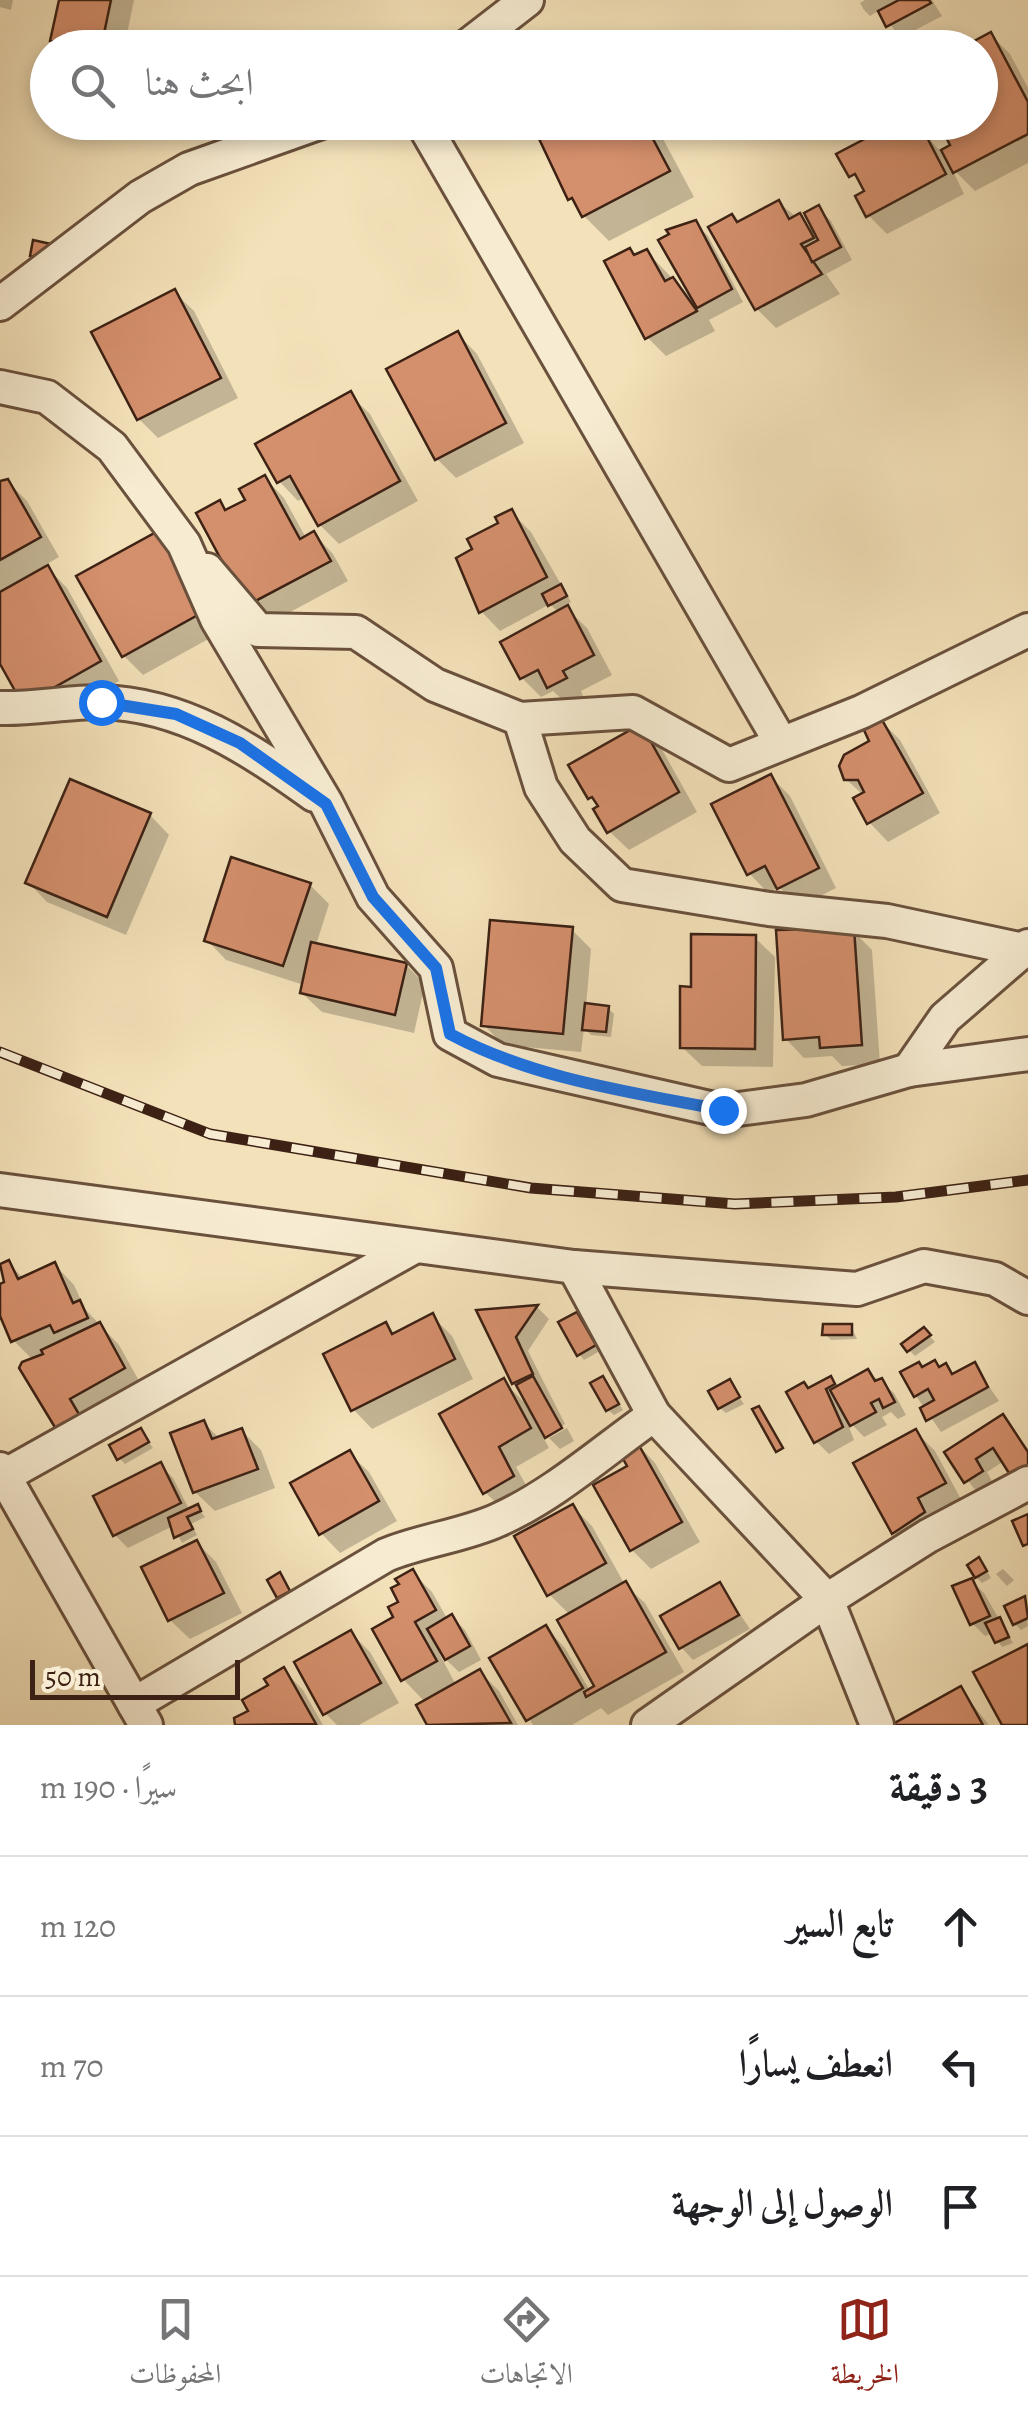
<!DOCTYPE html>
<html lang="ar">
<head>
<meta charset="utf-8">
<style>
	:root { --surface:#fff; --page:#f2f2f2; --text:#202124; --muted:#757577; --line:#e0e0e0; --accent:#8f2418 }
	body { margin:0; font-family:Alegreya,Amiri,serif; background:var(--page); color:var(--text); direction:rtl }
	.scale { position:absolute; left:30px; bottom:25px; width:210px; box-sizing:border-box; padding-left:10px; border:5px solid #3c2114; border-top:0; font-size:28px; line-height:35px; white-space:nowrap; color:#3c2114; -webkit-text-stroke:8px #f7ecd2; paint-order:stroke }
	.stop { position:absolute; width:30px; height:30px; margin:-22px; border:8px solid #1a73e8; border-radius:50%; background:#fff }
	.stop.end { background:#1a73e8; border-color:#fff; box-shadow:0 2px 10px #0008 }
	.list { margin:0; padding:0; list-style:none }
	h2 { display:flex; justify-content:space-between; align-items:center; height:130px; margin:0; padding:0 40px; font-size:42px }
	h2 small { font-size:32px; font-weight:400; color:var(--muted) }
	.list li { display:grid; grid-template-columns:65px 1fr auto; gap:30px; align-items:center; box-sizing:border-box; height:140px; padding:0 40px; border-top:2px solid var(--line) }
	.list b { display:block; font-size:38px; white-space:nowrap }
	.list em { font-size:32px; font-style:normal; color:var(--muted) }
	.icon { flex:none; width:55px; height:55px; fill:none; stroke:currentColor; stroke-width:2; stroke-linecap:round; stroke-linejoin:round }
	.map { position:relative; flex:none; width:1028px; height:1725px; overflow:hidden; direction:ltr }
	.search { position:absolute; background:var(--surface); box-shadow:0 5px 15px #0003; left:30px; right:30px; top:30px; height:110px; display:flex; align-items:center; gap:25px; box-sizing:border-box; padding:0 35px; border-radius:55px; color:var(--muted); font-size:38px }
	.sheet { height:550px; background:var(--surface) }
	nav { display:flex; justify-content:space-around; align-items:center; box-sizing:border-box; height:140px; border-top:2px solid var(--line); background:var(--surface); font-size:28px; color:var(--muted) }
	nav a { display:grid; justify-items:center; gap:5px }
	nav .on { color:var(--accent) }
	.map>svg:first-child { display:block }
	.shadow { fill:#0003 }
	.building { fill:#d48f6c; stroke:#3c2114; stroke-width:2.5 }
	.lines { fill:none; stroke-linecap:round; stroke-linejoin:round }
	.minor-casing { stroke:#6a513d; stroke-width:38 }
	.minor { stroke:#f7ecd2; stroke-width:32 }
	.rail-casing { stroke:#3c2114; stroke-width:11 }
	.rail { stroke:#f7ecd2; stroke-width:8; stroke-dasharray:22; stroke-linecap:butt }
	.route { stroke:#1a73e8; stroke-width:12 }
</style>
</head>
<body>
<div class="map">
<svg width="1028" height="1725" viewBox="0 0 1028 1725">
	<rect width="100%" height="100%" fill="#f3e1b9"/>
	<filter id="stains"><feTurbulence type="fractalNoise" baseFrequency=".002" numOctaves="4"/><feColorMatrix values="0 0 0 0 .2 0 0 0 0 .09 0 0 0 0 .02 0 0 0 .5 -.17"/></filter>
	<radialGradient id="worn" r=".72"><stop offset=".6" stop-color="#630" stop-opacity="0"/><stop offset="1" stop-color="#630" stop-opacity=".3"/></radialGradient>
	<!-- shadow -->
	<g class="shadow">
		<path d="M0,0H13L11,10L0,7Z"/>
		<path d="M62,0H134L124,48H60L53,40Z"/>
		<path d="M865,0H932L942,16L900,38L880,10L870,16L864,10L860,3Z"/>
		<path d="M991,35L1010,54L1028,88V163L975,191L951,167L964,194L887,234L868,215L867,192L840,156L903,122H913L941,152L953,146L980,122Z"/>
		<path d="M540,122H654L694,197L609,241L584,216L540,142L535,125Z"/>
		<path d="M779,203L815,232L818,208L831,221L852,260L826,274L840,294L776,328L757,309L739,224Z"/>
		<path d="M695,223L708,236L743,302L709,320L715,331L666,356L647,337L636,257L647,252L694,301L672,235Z"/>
		<path d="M174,292L194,311L238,398L158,438L139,419Z"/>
		<path d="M458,334L477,354L524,443L456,478L437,459Z"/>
		<path d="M350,395L370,414L418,501L339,544L320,525L305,497L298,501L279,481Z"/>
		<path d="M265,478L284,498L306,538L314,534L333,554L348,581L268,624L248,605L220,504L228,511L248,501Z"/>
		<path d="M8,482L27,501L59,557L45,565L67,588L119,681L44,723L25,703L0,659V484Z"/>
		<path d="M511,512L531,532L571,602L564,606L587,628L612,675L581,691L584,698L569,706L553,691L541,697L522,678L559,613L550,604L500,631L481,611L476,550Z"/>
		<path d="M159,533L223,631L143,675L124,656Z"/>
		<path d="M881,721L900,740L940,813L888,842L869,822L863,795L846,779L873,742Z"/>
		<path d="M640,727L660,746L697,812L629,850L609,831L600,807L590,797Z"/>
		<path d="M771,777L790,796L836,888L799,907L779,887L768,893L749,873Z"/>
		<path d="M150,815L169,835L126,935L47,902L28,882Z"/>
		<path d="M310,885L329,904L316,945L406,965L425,984L414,1033L322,1012L302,993L304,985L226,960L207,940Z"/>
		<path d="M571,929L591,949L586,1006L608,1008L614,1014L611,1037L591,1035L584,1028L581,1052L503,1045L484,1025Z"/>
		<path d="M853,931L872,950L880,1064L842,1066L832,1056L804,1058L785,1038Z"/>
		<path d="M755,938L775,957L773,1067L702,1066L682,1047L693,989Z"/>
		<path d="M8,1263L24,1279L55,1265L74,1285L85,1309L119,1345L143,1388L100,1441L80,1452L61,1433L33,1360L14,1341L0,1310V1286L8,1283L0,1266Z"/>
		<path d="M537,1307L549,1319L528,1351L565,1424L547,1436L539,1430L549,1448L516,1467L532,1496L504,1511L485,1492L503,1381L529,1407L480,1312Z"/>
		<path d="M577,1315L600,1351L584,1360L579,1354Z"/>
		<path d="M433,1317L452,1336L473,1379L372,1429L353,1409L386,1325L396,1335Z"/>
		<path d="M851,1326L857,1339L831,1340L825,1334Z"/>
		<path d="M924,1330L935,1342L915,1356L904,1345Z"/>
		<path d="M935,1363L955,1376L974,1365L999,1401L941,1432L916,1396L923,1369Z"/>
		<path d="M868,1372L894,1393L906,1415L898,1419L891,1412L882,1417L887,1425L864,1437L845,1417L854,1440L829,1454L816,1441L810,1391L831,1379L839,1387Z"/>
		<path d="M603,1379L623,1410L614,1415L608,1410Z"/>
		<path d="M729,1383L744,1404L726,1413L720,1408Z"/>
		<path d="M1003,1417L1028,1449V1492L1004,1461L987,1472L994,1485L979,1495L947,1453Z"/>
		<path d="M204,1423L220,1439L241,1430L261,1450L275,1488L215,1511L195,1492Z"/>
		<path d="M567,1428L574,1441L560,1449L549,1438Z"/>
		<path d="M141,1431L153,1448L125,1464L119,1458Z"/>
		<path d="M916,1432L935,1451L963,1503L913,1552L894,1532Z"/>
		<path d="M636,1443L655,1463L700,1542L651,1569L632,1550L631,1467Z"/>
		<path d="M349,1453L369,1472L397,1521L340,1553L321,1533Z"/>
		<path d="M160,1465L173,1478L190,1511L197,1507L205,1517L191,1524L197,1535L182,1543L173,1526L128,1548L115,1535L96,1497Z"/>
		<path d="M573,1507L592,1526L625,1585L645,1603L684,1672L608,1715L601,1708L572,1725H533L492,1659L546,1628L565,1648L590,1691L597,1687L570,1615L549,1594Z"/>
		<path d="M197,1543L216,1562L242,1613L190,1639L170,1620Z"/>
		<path d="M984,1566L991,1578L982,1583L976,1577Z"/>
		<path d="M1003,1569L1014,1580L1007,1586L996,1574Z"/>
		<path d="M412,1572L432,1592L448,1620L452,1617L465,1630L481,1660L459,1672L439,1653L456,1685L480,1672L499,1691L518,1725H430L419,1706L425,1702L403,1679L397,1618Z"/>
		<path d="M971,1581L984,1593L1013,1643L1002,1647L993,1633L985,1636L972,1623Z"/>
		<path d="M720,1585L750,1629L693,1660L681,1647Z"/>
		<path d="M1024,1599L1028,1626L1021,1630L1015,1624Z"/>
		<path d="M351,1633L370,1652L399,1703L359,1725H337L325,1713Z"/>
		<path d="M284,1671L303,1690L323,1725H240L238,1719L252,1712Z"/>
		<path d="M960,1689L989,1725H896Z"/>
	</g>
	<!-- building -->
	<g class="building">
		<path d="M59,0H111L101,48L50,41Z"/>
		<path d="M899,0H929L931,3L886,27L878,11Z"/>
		<path d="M991,32L1028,102V134L953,173L941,150L950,145L938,122H980V48H961Z"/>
		<path d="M644,122L670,171L582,217L572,198L568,200L532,124Z"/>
		<path d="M897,122L921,126L946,174L866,217L855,196L864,191L855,174L849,177L836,154Z"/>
		<path d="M779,200L789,219L800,213L814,238L801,244L822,274L755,310L708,227L732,214L737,222Z"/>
		<path d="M819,205L841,247L812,262L805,247L818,240L804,213Z"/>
		<path d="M696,220L732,289L697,308L658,240L669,234L666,230Z"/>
		<path d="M33,240L60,246L57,262L30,256Z"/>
		<path d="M630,248L634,255L647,249L665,281L673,277L697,311L645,339L604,261Z"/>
		<path d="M175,289L221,378L137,420L91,332Z"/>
		<path d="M458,331L506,423L435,460L386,369Z"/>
		<path d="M351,391L400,481L318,526L290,476L277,483L255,444Z"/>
		<path d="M265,475L300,539L314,531L331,561L246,606L196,513L220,500L225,510L245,500L239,489Z"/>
		<path d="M8,479L41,537L0,560V481Z"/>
		<path d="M512,509L547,577L479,613L456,558L472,549L467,539L498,523L495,517Z"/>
		<path d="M160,530L205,611L122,657L76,576Z"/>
		<path d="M48,565L101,661L23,705L0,664V592Z"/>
		<path d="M561,584L567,596L548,606L542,594Z"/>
		<path d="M568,605L594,655L563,671L567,678L547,688L538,670L520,679L500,642Z"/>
		<path d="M881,718L923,793L867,824L853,798L864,792L858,780H844L839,766L844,755L869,741L863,728Z"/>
		<path d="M641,724L679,792L607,833L593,809L598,806L592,797L588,799L568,765Z"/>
		<path d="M771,774L819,868L777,889L765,866L747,875L711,804Z"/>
		<path d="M70,779L151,813L107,917L25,883Z"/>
		<path d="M231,857L311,883L283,966L204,941Z"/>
		<path d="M490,920L573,927L563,1034L481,1026Z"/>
		<path d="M854,928L862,1045L820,1048L819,1037L783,1040L776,930Z"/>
		<path d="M691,934L756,935L755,1049L680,1048V986L691,987Z"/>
		<path d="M311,942L407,963L395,1015L300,993Z"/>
		<path d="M585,1003L609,1006L606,1032L582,1030Z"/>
		<path d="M9,1260L18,1279L55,1262L73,1303L80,1300L88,1318L54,1333L50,1325L11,1342L0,1316V1284L4,1282L0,1264Z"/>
		<path d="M538,1305L516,1337L533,1374L512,1384L476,1310Z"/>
		<path d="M577,1312L596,1345L577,1356L558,1322Z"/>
		<path d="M433,1313L455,1359L351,1411L323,1354L386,1322L392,1334Z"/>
		<path d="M100,1322L125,1368L70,1399L83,1421L59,1434L19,1368L22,1362L43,1354L41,1350Z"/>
		<path d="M823,1324H852V1335H822Z"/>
		<path d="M924,1327L931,1335L907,1352L901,1344Z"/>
		<path d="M935,1360L939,1367L946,1363L952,1374L975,1362L988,1387L926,1421L920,1408L934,1400L928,1389L914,1397L900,1372L919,1362L922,1367Z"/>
		<path d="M868,1369L875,1381L882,1378L895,1402L883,1408L879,1399L871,1403L876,1412L850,1426L830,1390Z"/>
		<path d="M533,1376L562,1428L545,1438L516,1385Z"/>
		<path d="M603,1376L619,1404L606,1411L590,1383Z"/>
		<path d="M831,1376L835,1384L826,1389L843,1427L814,1443L786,1392L804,1382L808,1388Z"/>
		<path d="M504,1378L531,1428L499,1447L514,1476L483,1494L439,1414Z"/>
		<path d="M730,1379L740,1397L718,1409L708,1391Z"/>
		<path d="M759,1406L783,1448L776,1452L752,1409Z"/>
		<path d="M1003,1414L1028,1452V1472L1014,1481L993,1448L976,1459L983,1471L964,1483L944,1452Z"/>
		<path d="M204,1420L212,1439L242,1428L258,1469L193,1493L170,1433Z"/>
		<path d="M141,1428L149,1442L117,1460L109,1445Z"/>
		<path d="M916,1429L946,1483L918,1498L925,1512L892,1534L853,1463Z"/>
		<path d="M636,1440L682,1522L630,1551L593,1485L627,1466L618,1450Z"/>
		<path d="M350,1450L379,1501L319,1535L290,1483Z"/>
		<path d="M161,1462L181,1503L113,1536L93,1496Z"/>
		<path d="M198,1504L201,1511L187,1517L193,1529L174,1538L168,1518Z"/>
		<path d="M573,1504L606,1563L547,1596L514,1536Z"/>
		<path d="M1028,1514V1544L1023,1546L1012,1521Z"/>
		<path d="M197,1540L224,1593L168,1621L141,1567Z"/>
		<path d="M979,1557L987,1571L975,1578L967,1565Z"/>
		<path d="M413,1569L436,1610L415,1622L437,1661L401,1681L372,1629L393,1617L388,1607L398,1602L391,1588L399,1584L395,1579Z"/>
		<path d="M280,1572L290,1591L277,1598L267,1580Z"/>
		<path d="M972,1578L990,1616L970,1625L952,1586Z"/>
		<path d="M626,1581L666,1652L586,1697L584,1692L594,1686L557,1620Z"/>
		<path d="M720,1582L739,1615L679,1649L660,1616Z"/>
		<path d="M1025,1596L1028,1618L1013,1625L1004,1606Z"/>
		<path d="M452,1614L470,1646L445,1660L427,1629Z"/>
		<path d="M1000,1617L1009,1637L995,1643L985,1623Z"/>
		<path d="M546,1625L583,1688L526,1721L489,1658Z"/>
		<path d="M351,1630L381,1683L323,1715L294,1662Z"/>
		<path d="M1028,1644V1725H1002L973,1672Z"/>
		<path d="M284,1667L316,1724L235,1725L234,1718L248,1711L242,1700L268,1685L264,1679Z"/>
		<path d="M480,1669L511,1723L427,1725L416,1705Z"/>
		<path d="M961,1686L983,1725H891Z"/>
	</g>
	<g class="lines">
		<defs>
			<g id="minor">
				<path d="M465,48L527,0"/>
				<path d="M422,122L781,743"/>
				<path d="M0,304L140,197L189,169L321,122"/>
				<path d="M0,387L47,397L112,447L184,544L217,619L326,803L373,897L436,968L450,1034L498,1060L723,1111L806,1100L909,1070L1028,1054"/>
				<path d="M207,570L258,630L356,632L435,685L520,719L633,712L729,765L861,712L1028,630"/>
				<path d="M0,708C33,709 66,702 100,702C184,704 248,748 314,795"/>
				<path d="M520,719L541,787L575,840L622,885L769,909L887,921L1028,951"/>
				<path d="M909,1070L945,1018L1028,946"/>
				<path d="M0,1190L574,1267L857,1289L924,1266L995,1279L1028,1298"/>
				<path d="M574,1267L654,1415L827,1600L877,1725"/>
				<path d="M0,1469L146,1725"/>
				<path d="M4,1476L412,1248"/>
				<path d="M134,1704L386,1555C422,1540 463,1536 498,1520C554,1495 604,1450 654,1415"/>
				<path d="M648,1725L827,1600L928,1536L1028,1483"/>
			</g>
		</defs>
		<!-- minor casing -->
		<use href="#minor" class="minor-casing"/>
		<!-- minor -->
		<use href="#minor" class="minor"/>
		<defs>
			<path id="rail" d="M0,1052L210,1134L531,1188L735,1204L896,1197L1028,1180"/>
		</defs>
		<!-- rail casing -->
		<use href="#rail" class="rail-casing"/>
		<!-- rail -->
		<use href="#rail" class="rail"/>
	</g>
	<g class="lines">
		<!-- route -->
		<path class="route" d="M101,702L176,714L240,743L326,804L373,897L436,968L450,1034C534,1079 630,1092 723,1110"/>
	</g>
	<rect width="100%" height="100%" filter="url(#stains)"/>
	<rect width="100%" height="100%" fill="url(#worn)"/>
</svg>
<div class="scale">50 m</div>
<div class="stop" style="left:101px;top:702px"></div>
<div class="stop end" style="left:723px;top:1110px"></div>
<div class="search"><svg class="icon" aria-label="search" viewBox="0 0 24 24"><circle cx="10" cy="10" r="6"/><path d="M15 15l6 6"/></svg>ابحث هنا</div>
</div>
<section class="sheet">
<h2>3 دقيقة<small>سيرًا · 190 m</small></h2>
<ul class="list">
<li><svg class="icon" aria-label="ahead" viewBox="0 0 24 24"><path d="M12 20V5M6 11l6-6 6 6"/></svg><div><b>تابع السير</b></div><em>120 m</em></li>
<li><svg class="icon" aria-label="left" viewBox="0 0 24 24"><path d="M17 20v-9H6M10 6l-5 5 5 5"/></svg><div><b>انعطف يسارًا</b></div><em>70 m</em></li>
<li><svg class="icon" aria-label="arrive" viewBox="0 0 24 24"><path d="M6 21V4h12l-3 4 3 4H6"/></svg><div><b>الوصول إلى الوجهة</b></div></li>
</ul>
</section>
<nav>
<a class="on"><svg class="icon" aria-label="map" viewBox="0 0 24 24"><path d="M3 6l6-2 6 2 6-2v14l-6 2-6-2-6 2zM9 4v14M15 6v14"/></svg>الخريطة</a>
<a><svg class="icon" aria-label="directions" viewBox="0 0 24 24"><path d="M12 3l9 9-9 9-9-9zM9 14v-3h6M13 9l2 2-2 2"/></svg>الاتجاهات</a>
<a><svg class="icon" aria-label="saved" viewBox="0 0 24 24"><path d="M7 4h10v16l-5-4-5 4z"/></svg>المحفوظات</a>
</nav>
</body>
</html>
